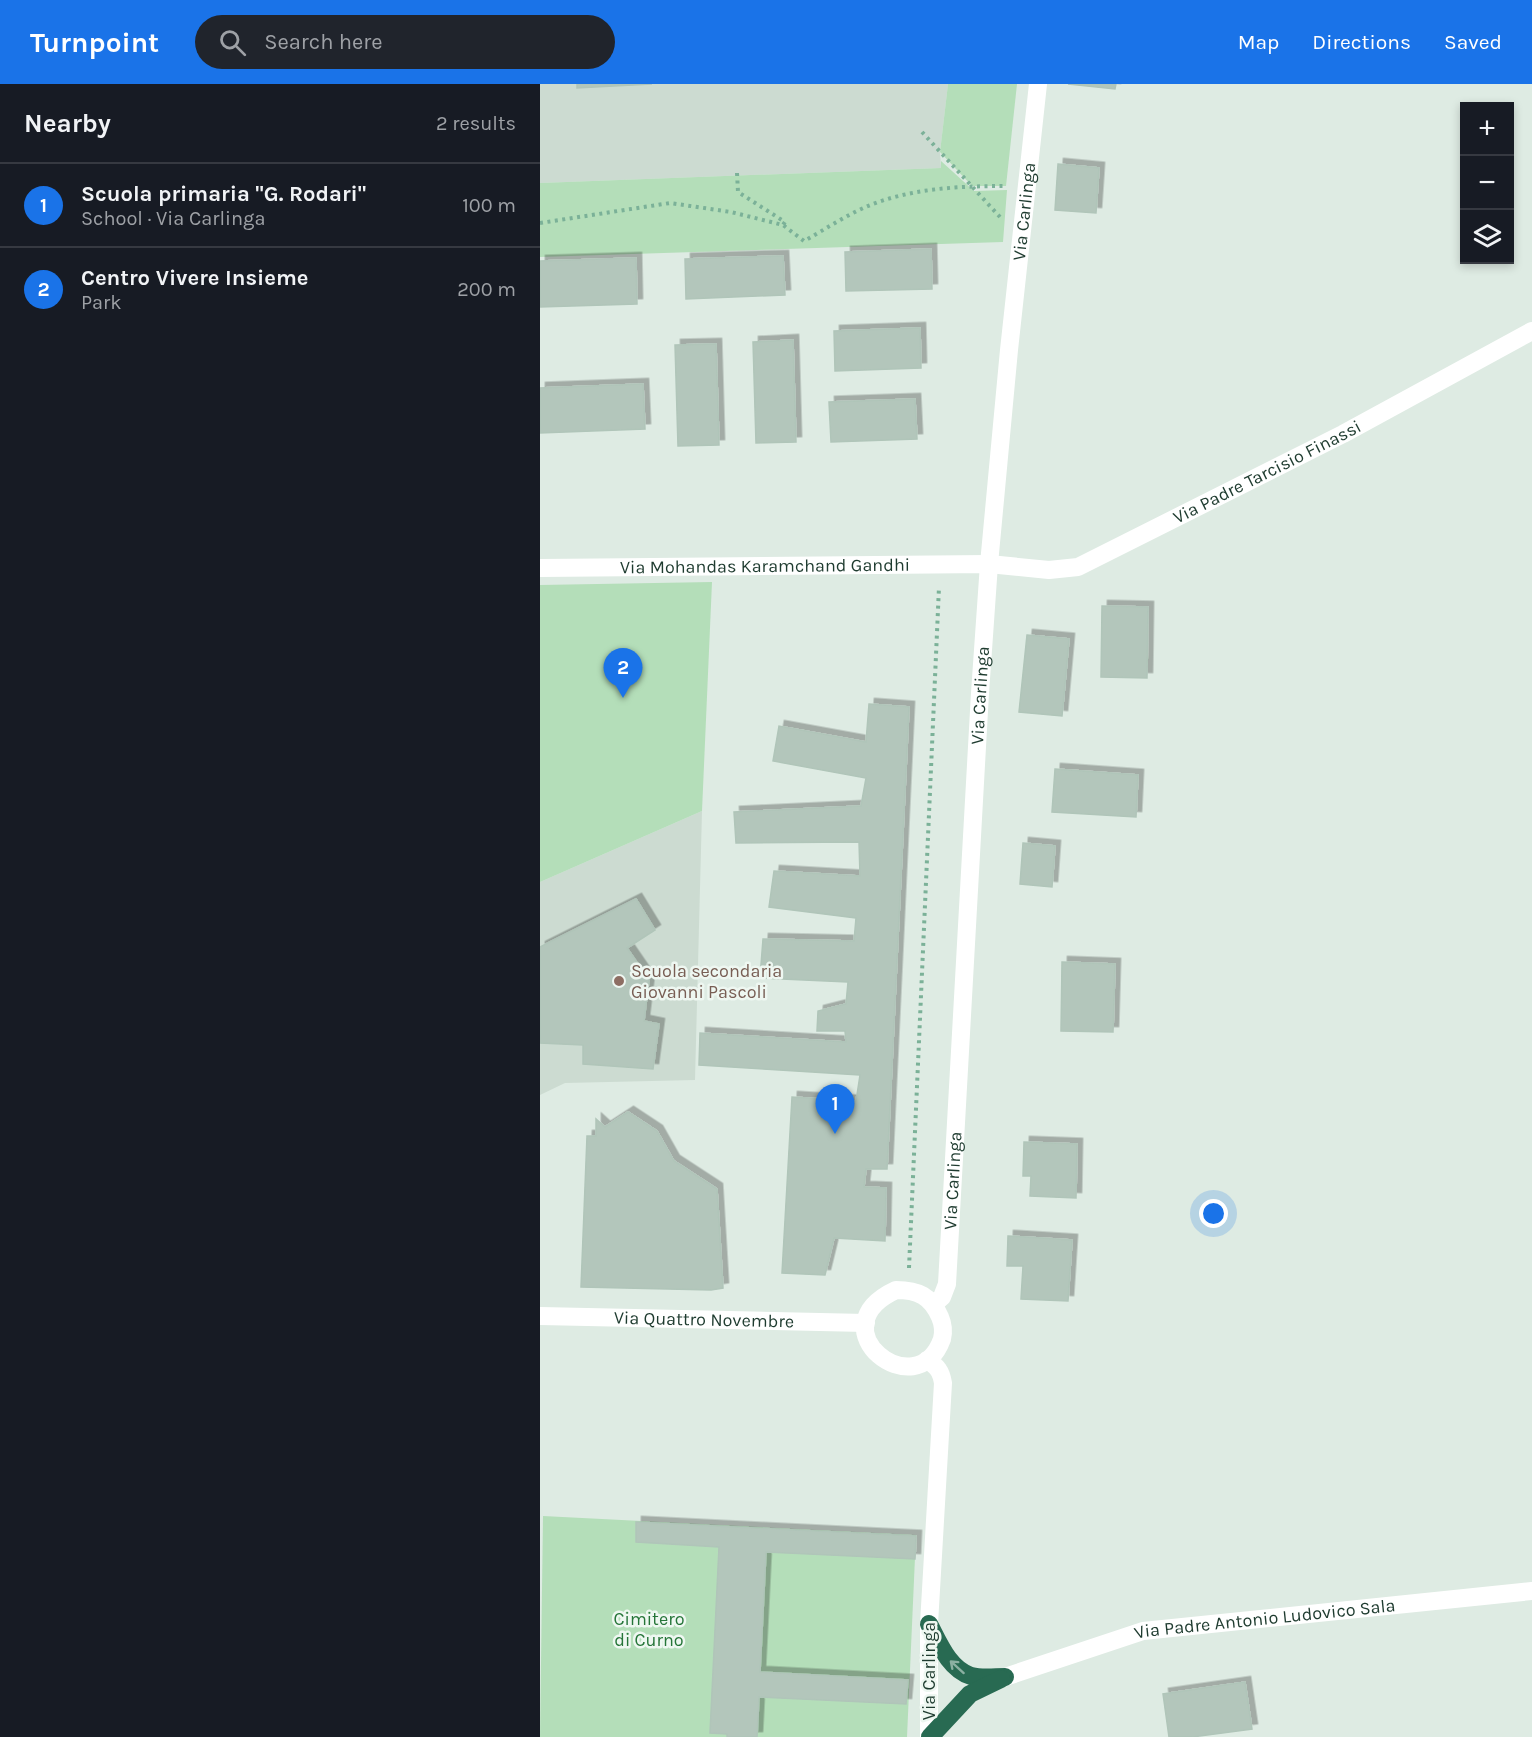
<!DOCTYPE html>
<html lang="en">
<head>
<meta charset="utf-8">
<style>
	:root { --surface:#171b24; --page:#20242c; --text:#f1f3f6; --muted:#9ea1a6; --line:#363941; --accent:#1a73e8 }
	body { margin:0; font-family:Karla,sans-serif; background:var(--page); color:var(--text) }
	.controls { position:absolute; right:18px; top:18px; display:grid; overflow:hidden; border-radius:0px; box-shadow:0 3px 9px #0003 }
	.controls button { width:54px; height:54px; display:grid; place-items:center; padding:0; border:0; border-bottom:2px solid var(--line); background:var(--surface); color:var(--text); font:30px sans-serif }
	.you { position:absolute; left:674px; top:1130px; width:21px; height:21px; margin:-15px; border:4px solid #fff; border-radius:50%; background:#1a73e8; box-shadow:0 0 0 9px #1a73e833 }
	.badge { display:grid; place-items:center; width:39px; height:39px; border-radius:50%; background:var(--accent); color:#fff; font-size:20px; font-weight:700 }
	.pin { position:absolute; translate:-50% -50px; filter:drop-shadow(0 2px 3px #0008) }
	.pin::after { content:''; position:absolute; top:32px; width:21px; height:18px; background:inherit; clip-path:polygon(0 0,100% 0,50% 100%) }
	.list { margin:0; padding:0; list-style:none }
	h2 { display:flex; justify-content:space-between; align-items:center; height:78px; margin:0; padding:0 24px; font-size:26px }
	h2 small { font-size:20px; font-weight:400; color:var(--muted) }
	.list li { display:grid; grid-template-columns:39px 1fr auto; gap:18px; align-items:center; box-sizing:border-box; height:84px; padding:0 24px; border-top:2px solid var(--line) }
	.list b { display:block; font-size:22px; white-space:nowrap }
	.list p { margin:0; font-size:20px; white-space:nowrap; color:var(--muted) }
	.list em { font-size:20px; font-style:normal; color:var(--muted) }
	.icon { flex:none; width:33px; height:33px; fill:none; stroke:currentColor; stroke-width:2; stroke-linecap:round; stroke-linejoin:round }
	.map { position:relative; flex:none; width:992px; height:1653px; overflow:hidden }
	header { display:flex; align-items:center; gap:36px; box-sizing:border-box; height:84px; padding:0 30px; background:var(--accent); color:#fff }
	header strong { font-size:28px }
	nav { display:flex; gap:33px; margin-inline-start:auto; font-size:21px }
	.search { width:420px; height:54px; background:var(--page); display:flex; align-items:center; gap:15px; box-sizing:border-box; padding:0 21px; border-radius:33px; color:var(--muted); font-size:22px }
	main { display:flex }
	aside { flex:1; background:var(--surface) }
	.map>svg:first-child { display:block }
	.built { fill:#ccdbd1 }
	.green { fill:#b4deb9 }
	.building { fill:#b3c6bb; stroke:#b0c5b9; stroke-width:1.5; filter:url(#shadow) }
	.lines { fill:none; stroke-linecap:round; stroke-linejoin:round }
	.path { stroke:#7bb198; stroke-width:4; stroke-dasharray:3 4.5; stroke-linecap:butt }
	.minor { stroke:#fff; stroke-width:18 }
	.highway { stroke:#286a52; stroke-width:18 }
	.oneway { stroke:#8bb0a2 }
	.education-dot { fill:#8d6e63; stroke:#eef7f1; stroke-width:2 }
	.labels { text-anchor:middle; stroke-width:5; stroke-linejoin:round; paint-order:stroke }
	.street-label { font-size:18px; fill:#1e3b2f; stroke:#eef7f1 }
	.education-label { font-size:18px; fill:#785e54; stroke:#eef7f1; text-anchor:start }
	.park-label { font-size:18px; fill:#257538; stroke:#eef7f1 }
</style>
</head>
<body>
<header>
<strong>Turnpoint</strong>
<div class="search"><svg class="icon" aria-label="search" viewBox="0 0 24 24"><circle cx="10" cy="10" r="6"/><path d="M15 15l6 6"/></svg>Search here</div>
<nav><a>Map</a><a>Directions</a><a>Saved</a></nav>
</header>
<main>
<aside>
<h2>Nearby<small>2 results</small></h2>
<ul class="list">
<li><span class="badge">1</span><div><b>Scuola primaria &quot;G. Rodari&quot;</b><p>School · Via Carlinga</p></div><em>100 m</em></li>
<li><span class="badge">2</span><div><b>Centro Vivere Insieme</b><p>Park</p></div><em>200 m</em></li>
</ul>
</aside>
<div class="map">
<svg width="992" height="1653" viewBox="0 0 992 1653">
	<defs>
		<filter id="shadow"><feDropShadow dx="5.5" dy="-5.5" stdDeviation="0" flood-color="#0004"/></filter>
	</defs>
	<rect width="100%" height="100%" fill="#deebe3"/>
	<!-- built -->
	<g class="built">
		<path d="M0,0H408L400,68L401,84L0,99Z"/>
		<path d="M162,727L155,996L25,999L0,1011V798Z"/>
	</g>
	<!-- green -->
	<g class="green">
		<path d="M408,0H477L466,102H432L400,68Z"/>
		<path d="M401,77L434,107L467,106L463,158L0,173V99L401,84Z"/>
		<path d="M172,498L162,727L0,798V501Z"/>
		<path d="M3,1432L376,1451L367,1653H0Z"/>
	</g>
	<!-- building -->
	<g class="building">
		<path d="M37,0H112L37,4Z"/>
		<path d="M528,0H576L575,5Z"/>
		<path d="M518,80L559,84L556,129L515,126Z"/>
		<path d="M391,165L392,205L306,207L305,168Z"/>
		<path d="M243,172L245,211L146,215L145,175Z"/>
		<path d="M96,174L97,220L0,223V177Z"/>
		<path d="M380,244L381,284L295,287L294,247Z"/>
		<path d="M253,256L256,358L216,359L213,258Z"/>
		<path d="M176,260L179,361L138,362L135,261Z"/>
		<path d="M103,300L105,345L0,349V304Z"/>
		<path d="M375,315L377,355L291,358L289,318Z"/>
		<path d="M562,522L608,523L607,594L561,593Z"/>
		<path d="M487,551L529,555L522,632L479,628Z"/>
		<path d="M329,620L369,623L347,1085H326L324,1103L346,1104L345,1157L294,1154L285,1191L242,1189L252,1013L316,1017L320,991L159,981L160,949L306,958L305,947H277L278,927L306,920L308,898L220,894L223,855L314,857L316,834L229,823L234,787L320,792L319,758L196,759L194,728L321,722L326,694L233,677L239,642L326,658Z"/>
		<path d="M515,685L598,691L596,733L512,728Z"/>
		<path d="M483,759L515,762L512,803L480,800Z"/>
		<path d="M96,815L115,846L87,864L109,896L104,937L119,940L113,985L43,980V961L0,959V863Z"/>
		<path d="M522,878L575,880L573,948L521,947Z"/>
		<path d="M88,1028L117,1047L134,1077L177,1105L183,1204L171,1206L41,1203L47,1052H56V1035L65,1043Z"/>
		<path d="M484,1058L537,1060L536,1114L490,1112L491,1092H483Z"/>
		<path d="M468,1152L532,1156L528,1217L481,1215L483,1182H467Z"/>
		<path d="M96,1438L376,1452L375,1475L226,1468L220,1588L368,1596L366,1620L219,1613L217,1653H187V1650L170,1649L179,1463L96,1458Z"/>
		<path d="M705,1598L712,1645L652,1653H629L623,1610Z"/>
	</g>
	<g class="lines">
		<!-- path -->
		<g class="path">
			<path d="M382,48L460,133"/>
			<path d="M197,89L198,108L245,138L243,141"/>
			<path d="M0,139L130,119L191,128L243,141L264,157C286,145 309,129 333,120C375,104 421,102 466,102"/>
			<path d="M369,1184L399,503"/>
		</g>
		<!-- minor -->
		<g class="minor">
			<path id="s1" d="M0,484L449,480L509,486L538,483L803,350L992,247"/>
			<path d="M356,1206C378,1206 391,1212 400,1233C403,1240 404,1247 402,1255C377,1325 274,1244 356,1206Z"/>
			<path id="s2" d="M394,1220L402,1213L407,1200L440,609L449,480L469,266L498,0"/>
			<path id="s3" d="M0,1232L326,1239"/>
			<path d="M387,1276C397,1282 401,1287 403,1299L389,1540V1653"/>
			<path id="s4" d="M465,1593L603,1547L992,1507"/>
		</g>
		<!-- highway -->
		<g class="highway">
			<path d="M389,1540C399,1559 409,1585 431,1592C442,1595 455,1593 465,1593"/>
			<path d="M390,1653L430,1610L461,1595"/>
		</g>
	</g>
	<!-- one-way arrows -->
	<defs><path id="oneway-shaft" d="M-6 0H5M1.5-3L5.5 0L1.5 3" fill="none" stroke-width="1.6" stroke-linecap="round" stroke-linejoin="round" transform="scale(1.5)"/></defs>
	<use class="oneway" href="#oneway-shaft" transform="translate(417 1583) rotate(-138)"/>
	<!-- markers -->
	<circle class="education-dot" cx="79" cy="897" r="6"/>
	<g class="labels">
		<!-- street labels -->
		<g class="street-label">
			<text dy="6" stroke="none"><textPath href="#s2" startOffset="1100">Via Carlinga</textPath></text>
			<text dy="6" stroke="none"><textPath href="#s1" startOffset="750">Via Padre Tarcisio Finassi</textPath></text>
			<text dy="6" stroke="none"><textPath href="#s1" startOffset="225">Via Mohandas Karamchand Gandhi</textPath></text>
			<text dy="6" stroke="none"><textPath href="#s2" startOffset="614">Via Carlinga</textPath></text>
			<text dy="6" stroke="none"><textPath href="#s2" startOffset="128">Via Carlinga</textPath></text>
			<text dy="6" stroke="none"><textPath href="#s3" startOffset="164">Via Quattro Novembre</textPath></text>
			<text dy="6" stroke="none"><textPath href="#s4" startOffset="268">Via Padre Antonio Ludovico Sala</textPath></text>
			<text transform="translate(389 1587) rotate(-90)" y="6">Via Carlinga</text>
		</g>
		<!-- education labels -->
		<g class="education-label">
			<text x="91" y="893">Scuola secondaria<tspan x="91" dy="21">Giovanni Pascoli</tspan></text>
		</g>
		<!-- park labels -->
		<g class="park-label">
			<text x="109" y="1541">Cimitero<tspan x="109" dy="21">di Curno</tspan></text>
		</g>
	</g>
</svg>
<div class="controls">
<button>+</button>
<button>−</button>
<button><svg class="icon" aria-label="layers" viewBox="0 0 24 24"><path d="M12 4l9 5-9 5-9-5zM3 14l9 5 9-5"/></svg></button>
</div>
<div class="you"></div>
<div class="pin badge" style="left:295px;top:1050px">1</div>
<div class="pin badge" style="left:83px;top:614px">2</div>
</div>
</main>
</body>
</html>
